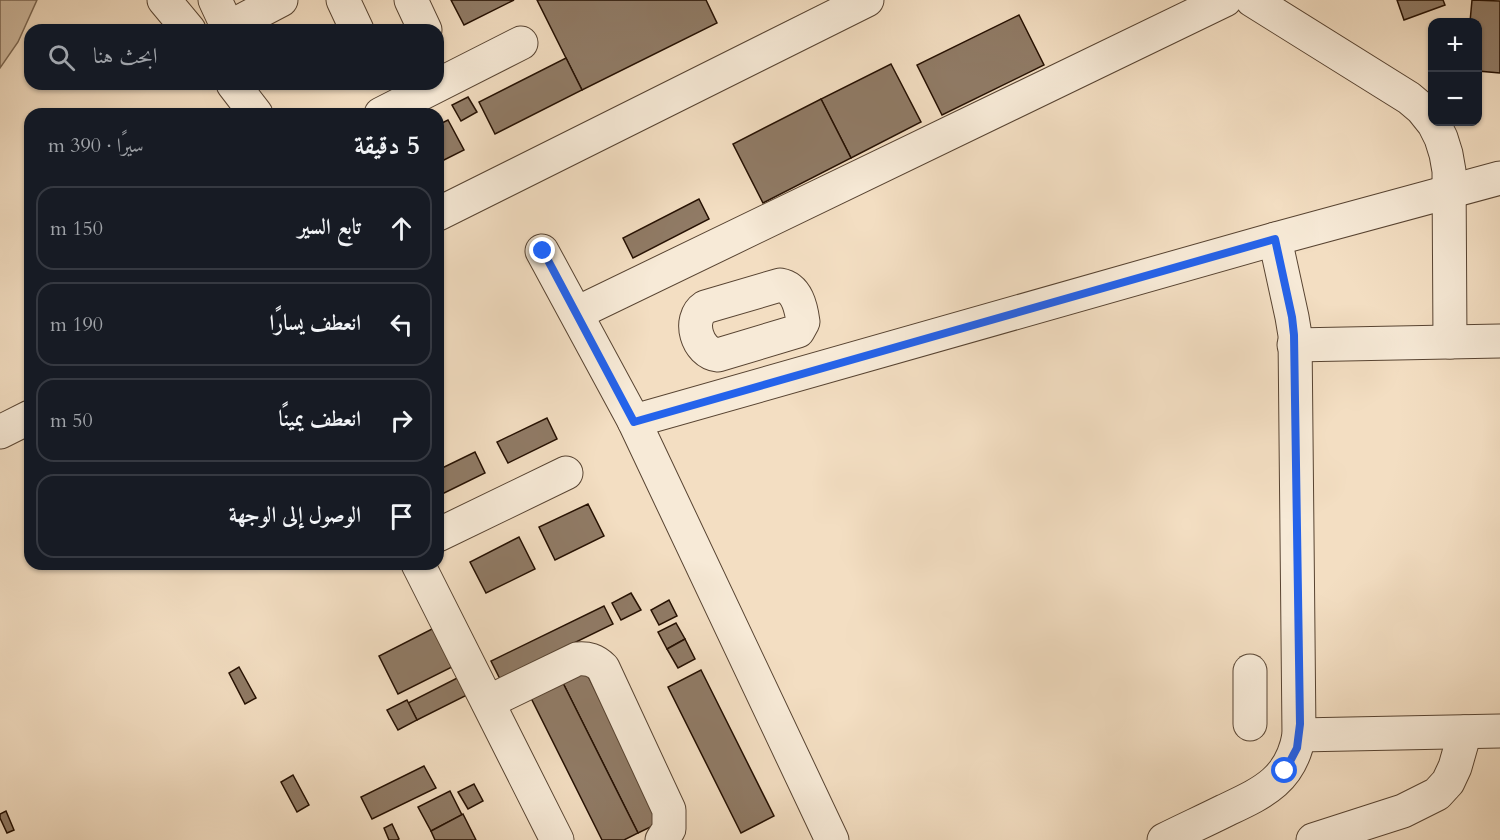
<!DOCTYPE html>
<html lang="ar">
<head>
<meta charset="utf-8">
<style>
	:root { --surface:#171b24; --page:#242831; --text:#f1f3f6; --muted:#9ea1a6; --line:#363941 }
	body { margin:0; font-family:Cardo,Amiri,serif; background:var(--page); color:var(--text); direction:rtl }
	.controls { position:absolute; right:18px; top:18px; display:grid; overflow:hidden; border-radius:12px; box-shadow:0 2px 4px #0004 }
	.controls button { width:54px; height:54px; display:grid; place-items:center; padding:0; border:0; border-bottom:2px solid var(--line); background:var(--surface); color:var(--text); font:30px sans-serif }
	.stop { position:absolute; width:18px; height:18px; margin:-14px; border:4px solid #2563eb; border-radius:50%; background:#fff }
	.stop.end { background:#2563eb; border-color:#fff; box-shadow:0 2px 6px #0008 }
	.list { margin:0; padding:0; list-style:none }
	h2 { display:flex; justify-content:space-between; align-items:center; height:78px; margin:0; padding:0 24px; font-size:26px }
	h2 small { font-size:20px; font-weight:400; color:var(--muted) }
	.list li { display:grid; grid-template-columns:39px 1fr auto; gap:18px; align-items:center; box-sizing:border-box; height:84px; margin:0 12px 12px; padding:0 12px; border:2px solid var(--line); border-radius:18px }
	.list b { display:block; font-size:22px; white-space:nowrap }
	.list em { font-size:20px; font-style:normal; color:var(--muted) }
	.icon { flex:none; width:33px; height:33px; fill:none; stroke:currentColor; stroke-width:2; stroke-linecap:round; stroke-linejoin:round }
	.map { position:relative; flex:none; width:1500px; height:840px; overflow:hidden; direction:ltr }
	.search { position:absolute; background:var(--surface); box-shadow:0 2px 4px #0004; left:24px; top:24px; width:420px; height:66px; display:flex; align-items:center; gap:15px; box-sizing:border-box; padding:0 21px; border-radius:18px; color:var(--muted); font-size:22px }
	.panel { position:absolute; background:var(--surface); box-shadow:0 2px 4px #0004; left:24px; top:108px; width:420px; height:462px; border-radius:18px; direction:rtl }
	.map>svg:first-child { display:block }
	.green { fill:#d0bba1; stroke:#7a6652; stroke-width:1.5 }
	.building { fill:#907b66; stroke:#251002; stroke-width:1.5 }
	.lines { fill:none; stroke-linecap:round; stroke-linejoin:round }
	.minor-casing { stroke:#584432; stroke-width:35 }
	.minor { stroke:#f7ead7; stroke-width:33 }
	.route { stroke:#2563eb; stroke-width:8 }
</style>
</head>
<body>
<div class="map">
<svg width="1500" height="840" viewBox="0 0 1500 840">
	<rect width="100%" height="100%" fill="#f3dec2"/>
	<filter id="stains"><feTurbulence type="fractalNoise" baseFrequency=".00333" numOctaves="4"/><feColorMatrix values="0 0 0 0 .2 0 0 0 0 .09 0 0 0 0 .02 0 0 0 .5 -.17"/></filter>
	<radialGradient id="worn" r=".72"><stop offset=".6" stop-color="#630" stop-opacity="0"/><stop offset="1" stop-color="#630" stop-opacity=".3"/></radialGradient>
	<!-- green -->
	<path class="green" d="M0,0H37L18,42L0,68Z"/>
	<!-- building -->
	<g class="building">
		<path d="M451,0H514L464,25Z"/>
		<path d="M537,0H706L717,23L582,90Z"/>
		<path d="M1397,0H1443L1445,5L1404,20Z"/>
		<path d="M1472,0L1500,1V73L1478,71V22H1470Z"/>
		<path d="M1019,15L1044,65L942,115L917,65Z"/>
		<path d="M566,58L582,90L495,134L479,102Z"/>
		<path d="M891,64L921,122L851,158L821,99Z"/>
		<path d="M468,97L477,112L461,121L452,105Z"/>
		<path d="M821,99L851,158L763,203L733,144Z"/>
		<path d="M448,120L464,150L438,163V125Z"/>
		<path d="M699,199L709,219L633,258L623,238Z"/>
		<path d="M547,418L557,439L508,463L497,442Z"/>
		<path d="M475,452L485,473L438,496V470Z"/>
		<path d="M588,504L604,536L555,560L539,527Z"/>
		<path d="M519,537L535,569L486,593L470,562Z"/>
		<path d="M631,593L641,610L621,620L612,603Z"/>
		<path d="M669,600L677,616L659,625L651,610Z"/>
		<path d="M604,606L613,624L500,679L491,661Z"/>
		<path d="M676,623L685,639L667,649L658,632Z"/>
		<path d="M434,628L454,666L398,694L379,656Z"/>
		<path d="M685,639L695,659L678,668L667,649Z"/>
		<path d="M239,667L256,698L245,704L229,673Z"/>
		<path d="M585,670L661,822L638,833L562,681Z"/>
		<path d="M701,670L774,816L741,833L668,687Z"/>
		<path d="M467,673L475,691L417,720L408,703Z"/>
		<path d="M562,681L638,833L624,840H602L530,696Z"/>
		<path d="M407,700L417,720L398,730L387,710Z"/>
		<path d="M424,766L436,788L372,819L361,797Z"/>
		<path d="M293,775L309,805L297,812L281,782Z"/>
		<path d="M474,784L483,801L468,809L458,792Z"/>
		<path d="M450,791L462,815L431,831L418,807Z"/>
		<path d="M6,811L14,830L7,833L0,818V814Z"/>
		<path d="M463,814L476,840H435L431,831Z"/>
		<path d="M392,824L399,839L397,840H389L384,828Z"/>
	</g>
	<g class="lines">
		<defs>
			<g id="minor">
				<path d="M164,0L189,30"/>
				<path d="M215,0L228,28"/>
				<path d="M343,0L357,30"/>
				<path d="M411,0L425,30"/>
				<path d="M1252,0L1409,98L1422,109L1434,124L1441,138L1446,154L1449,171L1450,342"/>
				<path d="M224,30L281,0"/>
				<path d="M233,84L256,114"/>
				<path d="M381,114L521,43"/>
				<path d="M438,214L867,0"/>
				<path d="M542,251L634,421L832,840"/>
				<path d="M780,285C797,288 801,307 803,322L798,331L718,355C697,353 687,319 705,307Z"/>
				<path d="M577,313L1225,0"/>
				<path d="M1294,345L1500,341"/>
				<path d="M634,421L1275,239L1500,178"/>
				<path d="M0,432L30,417"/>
				<path d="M438,535L566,473"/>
				<path d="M418,564L557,840"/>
				<path d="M1250,671V724"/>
				<path d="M488,702L577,659C588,658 595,660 603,668L669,810V829L662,840"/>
				<path d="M1299,735L1500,731"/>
				<path d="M1164,840C1184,830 1204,821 1224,811C1262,793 1291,781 1299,735L1295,335L1292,317L1275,239"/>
				<path d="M1313,840L1403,811L1437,794L1448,782L1455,767L1465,732"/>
			</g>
		</defs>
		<!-- minor casing -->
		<use href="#minor" class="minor-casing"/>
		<!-- minor -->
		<use href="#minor" class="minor"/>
	</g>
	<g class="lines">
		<!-- route -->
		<path class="route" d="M543,251L634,422L1275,239L1292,317L1294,335L1300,724L1297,748L1285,771"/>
	</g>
	<rect width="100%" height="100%" filter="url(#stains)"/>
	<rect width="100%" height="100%" fill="url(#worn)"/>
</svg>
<div class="controls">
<button>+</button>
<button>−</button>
</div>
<div class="stop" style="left:1285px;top:771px"></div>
<div class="stop end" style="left:543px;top:251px"></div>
<div class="search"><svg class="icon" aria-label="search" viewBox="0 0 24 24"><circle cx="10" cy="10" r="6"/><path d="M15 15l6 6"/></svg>ابحث هنا</div>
<section class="panel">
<h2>5 دقيقة<small>سيرًا · 390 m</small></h2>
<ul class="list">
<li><svg class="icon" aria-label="ahead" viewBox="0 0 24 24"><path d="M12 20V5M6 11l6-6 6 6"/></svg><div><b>تابع السير</b></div><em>150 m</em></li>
<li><svg class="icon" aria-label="left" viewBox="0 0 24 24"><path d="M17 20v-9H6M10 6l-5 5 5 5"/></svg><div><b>انعطف يسارًا</b></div><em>190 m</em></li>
<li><svg class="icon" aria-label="right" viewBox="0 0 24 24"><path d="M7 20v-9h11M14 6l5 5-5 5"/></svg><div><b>انعطف يمينًا</b></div><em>50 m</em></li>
<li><svg class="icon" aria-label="arrive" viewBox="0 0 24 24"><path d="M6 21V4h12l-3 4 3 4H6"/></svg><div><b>الوصول إلى الوجهة</b></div></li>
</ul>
</section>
</div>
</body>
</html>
